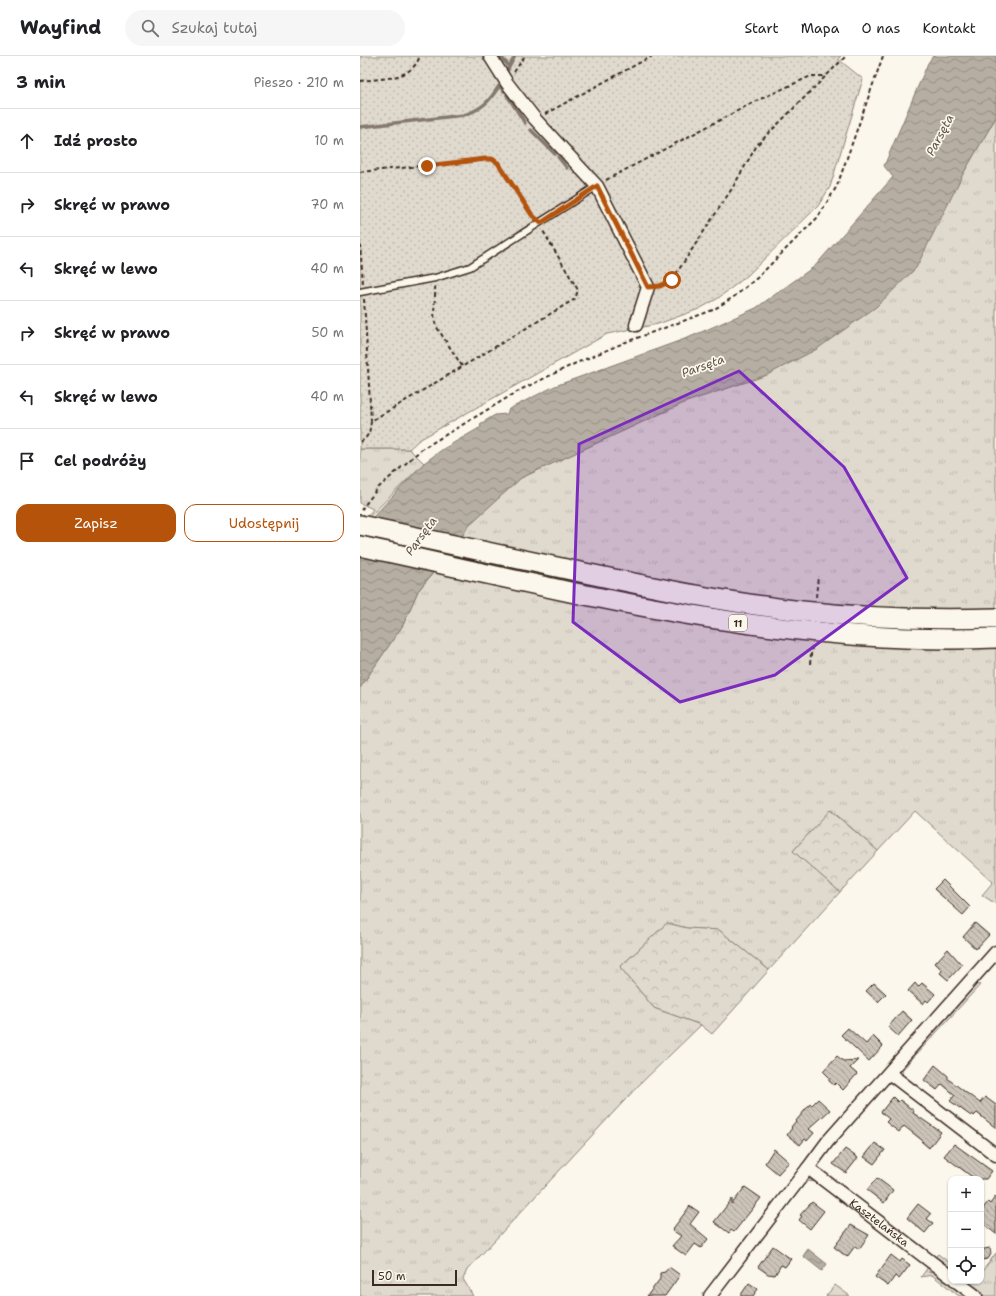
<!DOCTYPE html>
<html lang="pl">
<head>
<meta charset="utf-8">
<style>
	:root { --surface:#fff; --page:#f6f6f6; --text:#202124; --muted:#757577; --line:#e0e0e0; --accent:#b45309 }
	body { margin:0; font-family:"Shantell Sans",sans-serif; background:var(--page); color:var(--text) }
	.controls { position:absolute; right:12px; bottom:12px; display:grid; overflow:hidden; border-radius:8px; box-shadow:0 1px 3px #0004 }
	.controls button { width:36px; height:36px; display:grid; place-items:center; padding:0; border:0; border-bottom:1px solid var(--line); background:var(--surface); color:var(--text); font:20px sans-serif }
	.scale { position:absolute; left:12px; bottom:10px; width:85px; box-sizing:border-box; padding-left:4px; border:2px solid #3b2a1e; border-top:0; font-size:11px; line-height:14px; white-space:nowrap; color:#3b2a1e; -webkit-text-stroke:3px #fbf7ec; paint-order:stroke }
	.stop { position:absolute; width:12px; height:12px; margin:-9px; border:3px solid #b45309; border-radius:50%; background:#fff }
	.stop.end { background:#b45309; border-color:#fff; box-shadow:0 1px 4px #0008 }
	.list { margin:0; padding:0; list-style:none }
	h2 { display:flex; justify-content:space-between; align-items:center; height:52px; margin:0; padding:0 16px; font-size:17px }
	h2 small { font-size:13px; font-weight:400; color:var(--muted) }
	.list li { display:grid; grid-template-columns:26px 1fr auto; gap:12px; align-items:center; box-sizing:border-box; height:64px; padding:0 16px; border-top:1px solid var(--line) }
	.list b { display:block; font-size:15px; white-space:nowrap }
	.list em { font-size:13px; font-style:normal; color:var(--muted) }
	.actions { display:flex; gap:8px; padding:12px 16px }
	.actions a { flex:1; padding:9px 0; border:1px solid var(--accent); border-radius:12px; text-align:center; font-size:14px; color:var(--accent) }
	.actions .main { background:var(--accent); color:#fff }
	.icon { flex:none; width:22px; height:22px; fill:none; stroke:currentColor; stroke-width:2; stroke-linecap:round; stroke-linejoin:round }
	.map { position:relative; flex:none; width:636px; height:1240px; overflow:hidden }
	header { display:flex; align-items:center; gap:24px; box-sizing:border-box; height:56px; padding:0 20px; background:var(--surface); border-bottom:1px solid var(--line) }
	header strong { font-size:19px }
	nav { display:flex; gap:22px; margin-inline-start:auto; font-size:14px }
	.search { width:280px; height:36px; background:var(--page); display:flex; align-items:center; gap:10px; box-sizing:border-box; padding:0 14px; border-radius:22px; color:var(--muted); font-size:15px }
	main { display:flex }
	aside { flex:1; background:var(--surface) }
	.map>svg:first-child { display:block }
	.grass { fill:url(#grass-tufts); stroke:#8d8276 }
	.forest { fill:url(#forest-crowns); stroke:#8d8276 }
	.park { fill:#dfd9ce; stroke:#8d8276 }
	.garden { fill:url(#garden-dots); stroke:#8d8276 }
	.water { fill:url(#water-waves); stroke:#85796d }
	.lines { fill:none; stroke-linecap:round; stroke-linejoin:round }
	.stream { stroke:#85796d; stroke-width:3.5 }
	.building { fill:url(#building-back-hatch); stroke:#3b2a1e }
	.lane-casing { stroke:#3b2a1e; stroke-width:9 }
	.street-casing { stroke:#3b2a1e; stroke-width:15 }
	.primary-casing { stroke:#3b2a1e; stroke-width:22 }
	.path { stroke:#3b2a1e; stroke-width:2; stroke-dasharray:4 3; stroke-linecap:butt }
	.lane { stroke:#fbf7ec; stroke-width:6 }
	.street { stroke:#fbf7ec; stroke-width:12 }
	.primary { stroke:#fbf7ec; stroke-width:19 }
	.route { stroke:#b45309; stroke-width:5 }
	.marked { fill:#7b2cbf; fill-opacity:0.2; stroke:#7b2cbf; stroke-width:3; stroke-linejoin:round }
	.labels { text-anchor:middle; stroke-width:3.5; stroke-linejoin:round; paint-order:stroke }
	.shield { fill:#fbf7ec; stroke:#75685c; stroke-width:1 }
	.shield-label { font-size:10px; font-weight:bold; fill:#3b2a1e }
	.street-label { font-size:11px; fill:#3b2a1e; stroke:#fbf7ec }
	.water-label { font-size:12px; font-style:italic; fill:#605246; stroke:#fbf7ec }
</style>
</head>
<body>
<header>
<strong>Wayfind</strong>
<div class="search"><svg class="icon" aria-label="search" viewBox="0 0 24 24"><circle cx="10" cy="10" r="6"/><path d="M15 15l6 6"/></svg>Szukaj tutaj</div>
<nav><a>Start</a><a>Mapa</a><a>O nas</a><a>Kontakt</a></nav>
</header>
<main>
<aside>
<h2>3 min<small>Pieszo · 210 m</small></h2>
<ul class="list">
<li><svg class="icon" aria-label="ahead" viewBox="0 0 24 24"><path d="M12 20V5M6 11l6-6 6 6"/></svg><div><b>Idź prosto</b></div><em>10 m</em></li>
<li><svg class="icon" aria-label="right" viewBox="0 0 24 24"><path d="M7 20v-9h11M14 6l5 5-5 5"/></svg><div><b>Skręć w prawo</b></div><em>70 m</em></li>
<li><svg class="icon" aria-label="left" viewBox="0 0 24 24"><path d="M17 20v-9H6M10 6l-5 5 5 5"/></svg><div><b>Skręć w lewo</b></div><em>40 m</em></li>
<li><svg class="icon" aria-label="right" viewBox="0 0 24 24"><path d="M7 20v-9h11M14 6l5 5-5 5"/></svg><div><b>Skręć w prawo</b></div><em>50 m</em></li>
<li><svg class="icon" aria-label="left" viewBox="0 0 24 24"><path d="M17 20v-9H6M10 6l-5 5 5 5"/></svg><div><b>Skręć w lewo</b></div><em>40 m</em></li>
<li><svg class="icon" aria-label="arrive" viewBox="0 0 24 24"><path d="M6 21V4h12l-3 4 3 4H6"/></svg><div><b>Cel podróży</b></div></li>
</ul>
<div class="actions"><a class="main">Zapisz</a><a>Udostępnij</a></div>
</aside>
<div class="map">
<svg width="636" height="1240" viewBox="0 0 636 1240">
	<defs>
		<pattern id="grass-tufts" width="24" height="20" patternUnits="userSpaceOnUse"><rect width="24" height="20" fill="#dfd9ce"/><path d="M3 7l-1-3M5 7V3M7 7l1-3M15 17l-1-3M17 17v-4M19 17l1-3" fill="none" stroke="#c0bab0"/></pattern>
		<pattern id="forest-crowns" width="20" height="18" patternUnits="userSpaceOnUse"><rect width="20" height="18" fill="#dfd9ce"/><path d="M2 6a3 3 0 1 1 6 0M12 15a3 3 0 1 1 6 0" fill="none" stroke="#c0bab0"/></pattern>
		<pattern id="garden-dots" width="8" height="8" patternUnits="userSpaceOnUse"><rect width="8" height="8" fill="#dfd9ce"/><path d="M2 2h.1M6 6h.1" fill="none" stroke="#c0bab0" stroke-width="1.8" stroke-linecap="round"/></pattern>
		<pattern id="water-waves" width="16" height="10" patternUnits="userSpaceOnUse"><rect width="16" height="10" fill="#b6aea2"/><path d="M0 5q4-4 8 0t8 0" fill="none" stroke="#958e83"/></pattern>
		<pattern id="building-back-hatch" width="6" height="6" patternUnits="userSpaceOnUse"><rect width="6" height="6" fill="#ccc4b9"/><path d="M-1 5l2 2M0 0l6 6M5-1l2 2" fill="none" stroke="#a79f96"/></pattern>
	</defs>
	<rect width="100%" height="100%" fill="#fbf7ec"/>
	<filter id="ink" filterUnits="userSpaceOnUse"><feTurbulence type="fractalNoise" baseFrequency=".025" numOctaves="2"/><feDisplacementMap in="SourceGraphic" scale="8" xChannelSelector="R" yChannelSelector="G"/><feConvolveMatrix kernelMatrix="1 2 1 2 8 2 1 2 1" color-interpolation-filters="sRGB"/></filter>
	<g filter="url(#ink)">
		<!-- grass -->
		<g class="grass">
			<path d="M636,61V556H523L377,540L154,497L155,491L143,488L142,490L101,482L109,468L161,422L326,346L407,319L603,118Z"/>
			<path d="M0,393H49L64,407L0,470L13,453L0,447Z"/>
			<path d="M74,516L128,528L129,524L283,557L636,589V848L622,839L633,826L555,755L518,795L471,754L433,795L480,836L409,914L359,874L327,872L307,867L260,911L294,952L341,969L278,1030L107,1214L103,1223L113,1240H0V632L43,569L58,535Z"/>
			<path d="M614,927L620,929L542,1014L543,1021L539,1018L540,1012Z"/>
			<path d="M449,1123L456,1126L447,1125L417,1163L416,1161L446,1124Z"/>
			<path d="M555,1185L575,1201L578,1198L591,1208V1215L554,1187Z"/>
			<path d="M636,1197V1240H624L604,1225H621V1217Z"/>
			<path d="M568,1211H572L569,1217L573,1212L608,1240H599L572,1219L561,1221Z"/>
		</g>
		<!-- forest -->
		<g class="forest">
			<path d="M470,754L518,795L480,836L433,795Z"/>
			<path d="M307,867L327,872L359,874L409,914L352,978L341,969L294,952L260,911Z"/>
		</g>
		<!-- park -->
		<path class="park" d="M475,1229L490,1240H466Z"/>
		<!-- garden -->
		<path class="garden" d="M0,0H481L478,3L503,23L470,131L458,150L387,220L357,243L339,253L298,268L247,278L59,384L49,393H0Z"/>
		<!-- water -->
		<g class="water">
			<path d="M573,0H636V61L603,118L556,212L516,251L457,293L407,319L326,346L161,422L109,469L101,482L58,535L43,569L0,632V485L12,462L64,407L83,393L121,371L120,368L135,359L147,358L149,353L195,330L330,281L396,252L455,210L533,121L524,110L568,7Z"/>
			<path d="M448,1193L467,1208L462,1215L443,1200Z"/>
		</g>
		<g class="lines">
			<!-- stream -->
			<g class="stream">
				<path d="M140,0L149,10"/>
				<path d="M147,15L155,0"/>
				<path d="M147,39L165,67"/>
				<path d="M0,71L104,59C122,53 129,46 139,30L144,35"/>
				<path d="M171,74L195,98"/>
				<path d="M198,101L207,112"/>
			</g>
		</g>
		<!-- building -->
		<g class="building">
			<path d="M583,824L610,851L603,859L574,833Z"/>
			<path d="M615,867L629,879L616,893L603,881Z"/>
			<path d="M588,893L602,909L588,924L580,917L582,914L575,907Z"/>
			<path d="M514,927L526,938L518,946L506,935Z"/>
			<path d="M555,927L558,931L562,927L575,938L568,946L566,944L563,948L548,935Z"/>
			<path d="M542,955L552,964L538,980L528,971Z"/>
			<path d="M488,972L506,988L513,980L523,990L509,1005L481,979Z"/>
			<path d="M477,1000L483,1005L498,1004L490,1012L497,1018L483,1034L476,1027L474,1029L469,1025V1021L463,1015Z"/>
			<path d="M575,1009L588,1020V1023L620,1047L625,1041L636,1049V1072L617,1057L614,1060L612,1058L611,1060L590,1045L595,1039L582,1028L577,1034L564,1024Z"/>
			<path d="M533,1041L538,1046L540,1044L554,1055L553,1057L581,1076L569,1092L562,1086L563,1085L544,1070L539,1076L526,1066L529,1063L521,1056Z"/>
			<path d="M458,1043L470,1054L449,1073L454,1077L447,1085L445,1083L440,1089L427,1079L432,1072L431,1071L450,1048L452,1049Z"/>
			<path d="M515,1087L525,1094L514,1108L504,1101Z"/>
			<path d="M594,1088L632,1115L626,1123H615L584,1100Z"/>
			<path d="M414,1093L429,1106L418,1118L405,1107Z"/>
			<path d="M485,1093L498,1102L486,1117L473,1108Z"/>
			<path d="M517,1122L533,1134L524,1147L507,1134Z"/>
			<path d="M385,1131L401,1142L374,1176L371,1174L369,1177L354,1166L372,1143V1148Z"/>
			<path d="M636,1140V1178L621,1166V1155L628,1146L630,1148Z"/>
			<path d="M452,1146L464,1155L450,1173L439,1164L442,1160L440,1159Z"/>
			<path d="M558,1148L571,1158L567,1163L573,1167L565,1177L547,1162Z"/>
			<path d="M330,1150L339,1156L330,1168L348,1183L341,1192L335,1188L326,1200L312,1190L321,1180L312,1174Z"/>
			<path d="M491,1169L509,1179L499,1193L495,1190L487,1201L474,1191Z"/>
			<path d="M413,1190L431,1203L425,1211L421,1209L415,1219L408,1218L398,1211Z"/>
			<path d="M630,1192L631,1198L628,1203L621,1204V1196L624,1193Z"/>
			<path d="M531,1199L540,1206L542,1203L550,1209L539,1223L535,1220L528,1230L515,1221Z"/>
			<path d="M309,1211L320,1219L305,1240H287L300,1223V1217L305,1216Z"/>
			<path d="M389,1227L398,1233L393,1240H380Z"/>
		</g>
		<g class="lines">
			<defs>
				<path id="lane" d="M0,236L75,222L110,211L237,130"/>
				<g id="street">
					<path d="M130,0L147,27L175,63L237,130L288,231L276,269"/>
					<path d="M529,1017L636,1099"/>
					<path d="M448,1112L468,1085L636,896"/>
					<path d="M596,1225L616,1240"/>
					<path id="s1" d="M350,1240L448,1112L591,1221"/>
				</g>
				<g id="primary">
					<path d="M0,469C75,485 150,501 225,517C297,532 369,547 442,555C506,562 571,564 636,562"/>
					<path d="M0,490C210,535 420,591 636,582"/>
				</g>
			</defs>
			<!-- lane casing -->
			<use href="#lane" class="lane-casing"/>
			<!-- street casing -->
			<use href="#street" class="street-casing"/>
			<!-- primary casing -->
			<use href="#primary" class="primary-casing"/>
			<!-- path -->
			<g class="path">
				<path d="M154,16L165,0"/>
				<path d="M0,25C22,22 51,25 60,0"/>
				<path d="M185,58L292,0"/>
				<path d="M0,116L132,103L138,107L173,160"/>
				<path d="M246,124L396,45L451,20H465"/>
				<path d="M0,188L3,227"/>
				<path d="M75,230C76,243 72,257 76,270L102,310"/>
				<path d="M299,230L312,224L373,131L397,89L486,0"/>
				<path d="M4,243L11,364"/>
				<path d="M0,386C9,381 10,375 11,365L40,348L215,243L218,234L183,175"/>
				<path d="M1,454L18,432L62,393L162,333L214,308L266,286L353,254L375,240L397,222L458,161L477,130L523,0"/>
				<path d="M456,541L458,520"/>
				<path d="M450,608L452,590"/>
			</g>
			<!-- lane -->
			<use href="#lane" class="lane"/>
			<!-- street -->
			<use href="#street" class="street"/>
			<!-- primary -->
			<use href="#primary" class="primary"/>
		</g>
	</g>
	<g class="lines" filter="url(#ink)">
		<!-- route -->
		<path class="route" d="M67,110L125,103H132L138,107L172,159L181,167L237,130L288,231L300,230L312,224"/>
	</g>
	<!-- marked area -->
	<path class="marked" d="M379,315L484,411L547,522L415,619L320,646L213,566L219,388Z"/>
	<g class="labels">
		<!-- shield labels -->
		<rect class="shield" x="369" y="559" width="18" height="16" rx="3"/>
		<g class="shield-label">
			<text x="378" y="571">11</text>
		</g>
		<!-- street labels -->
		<g class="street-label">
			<text dy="4" stroke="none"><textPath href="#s1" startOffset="251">Kasztelańska</textPath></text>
		</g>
		<!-- water labels -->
		<g class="water-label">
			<text transform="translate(580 79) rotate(-62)" y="4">Parsęta</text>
			<text transform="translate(343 310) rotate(-20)" y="4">Parsęta</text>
			<text transform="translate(61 480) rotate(-54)" y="4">Parsęta</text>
		</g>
	</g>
</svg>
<div class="controls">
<button>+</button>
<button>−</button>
<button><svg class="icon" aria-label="locate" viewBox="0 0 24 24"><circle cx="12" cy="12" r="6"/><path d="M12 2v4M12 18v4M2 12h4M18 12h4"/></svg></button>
</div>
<div class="scale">50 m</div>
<div class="stop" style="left:312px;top:224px"></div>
<div class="stop end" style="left:67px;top:110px"></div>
</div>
</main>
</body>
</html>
